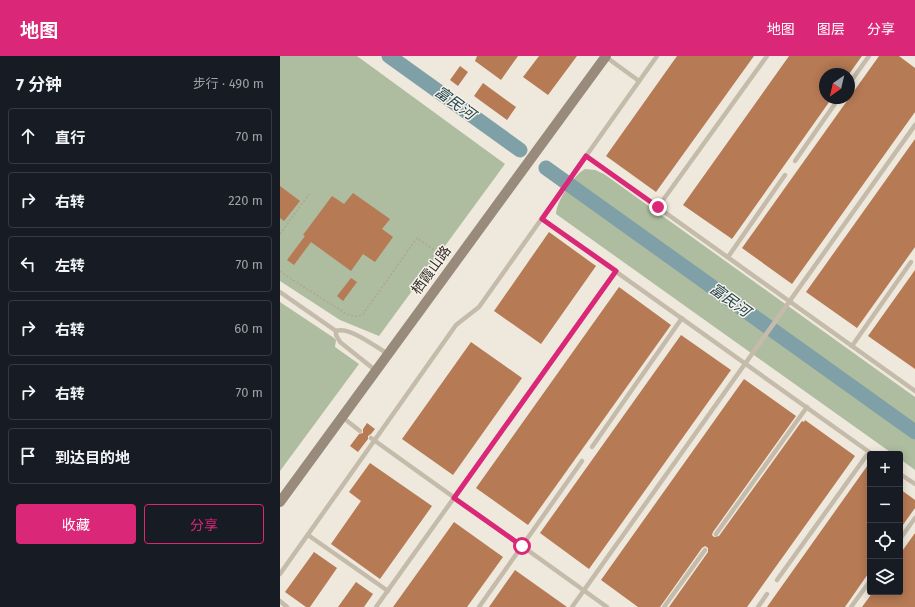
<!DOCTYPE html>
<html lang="zh">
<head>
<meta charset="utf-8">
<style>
	:root { --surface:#171b24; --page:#242831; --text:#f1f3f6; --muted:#9ea1a6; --line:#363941; --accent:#db2777 }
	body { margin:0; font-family:"Fira Sans","Noto Sans SC",sans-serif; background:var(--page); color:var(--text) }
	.controls { position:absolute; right:12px; bottom:12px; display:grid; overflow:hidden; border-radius:4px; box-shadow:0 2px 10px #0003 }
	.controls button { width:36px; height:36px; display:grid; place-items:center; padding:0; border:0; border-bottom:1px solid var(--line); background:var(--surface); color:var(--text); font:20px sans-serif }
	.compass { position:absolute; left:539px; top:12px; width:36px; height:36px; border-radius:50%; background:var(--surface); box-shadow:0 2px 10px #0003; rotate:214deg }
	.stop { position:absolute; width:12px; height:12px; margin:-9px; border:3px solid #db2777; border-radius:50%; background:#fff }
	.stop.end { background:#db2777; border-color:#fff; box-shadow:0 1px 4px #0008 }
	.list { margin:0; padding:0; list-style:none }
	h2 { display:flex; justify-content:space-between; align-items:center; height:52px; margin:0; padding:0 16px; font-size:17px }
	h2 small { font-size:13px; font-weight:400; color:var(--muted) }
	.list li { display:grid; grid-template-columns:26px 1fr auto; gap:12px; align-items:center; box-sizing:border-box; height:56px; margin:0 8px 8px; padding:0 8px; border:1px solid var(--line); border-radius:4px }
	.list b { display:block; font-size:15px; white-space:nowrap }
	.list em { font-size:13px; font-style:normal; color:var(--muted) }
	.actions { display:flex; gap:8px; padding:12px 16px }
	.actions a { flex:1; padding:9px 0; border:1px solid var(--accent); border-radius:4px; text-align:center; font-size:14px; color:var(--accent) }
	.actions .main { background:var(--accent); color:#fff }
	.icon { flex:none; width:22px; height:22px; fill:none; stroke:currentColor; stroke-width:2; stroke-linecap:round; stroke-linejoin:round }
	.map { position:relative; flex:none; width:635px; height:551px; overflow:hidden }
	header { display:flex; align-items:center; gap:24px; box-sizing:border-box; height:56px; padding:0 20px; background:var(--accent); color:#fff }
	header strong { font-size:19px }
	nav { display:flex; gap:22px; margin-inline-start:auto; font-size:14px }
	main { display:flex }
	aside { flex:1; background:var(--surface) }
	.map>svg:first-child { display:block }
	.green { fill:#aebc9f }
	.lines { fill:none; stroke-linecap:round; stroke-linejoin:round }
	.river { stroke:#80a0a8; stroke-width:15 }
	.building { fill:#b67a54 }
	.path { stroke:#b1a595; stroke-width:1.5; stroke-dasharray:2 2; stroke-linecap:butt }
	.lane { stroke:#c5bbab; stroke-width:4.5 }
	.secondary { stroke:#988b7c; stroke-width:10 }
	.route { stroke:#db2777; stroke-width:5 }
	.labels { text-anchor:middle; stroke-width:3; stroke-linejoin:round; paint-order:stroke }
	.street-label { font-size:14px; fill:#342e29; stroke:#f7f2e9 }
	.water-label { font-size:15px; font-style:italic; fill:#244650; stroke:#f7f2e9 }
</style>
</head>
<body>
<header>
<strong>地图</strong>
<nav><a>地图</a><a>图层</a><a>分享</a></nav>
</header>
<main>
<aside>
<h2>7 分钟<small>步行 · 490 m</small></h2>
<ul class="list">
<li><svg class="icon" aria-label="ahead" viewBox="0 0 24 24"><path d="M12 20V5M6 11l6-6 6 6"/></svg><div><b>直行</b></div><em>70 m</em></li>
<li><svg class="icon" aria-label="right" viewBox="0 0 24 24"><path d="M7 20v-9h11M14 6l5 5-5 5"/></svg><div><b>右转</b></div><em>220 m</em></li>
<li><svg class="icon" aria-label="left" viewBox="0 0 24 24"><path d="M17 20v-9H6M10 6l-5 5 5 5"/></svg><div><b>左转</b></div><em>70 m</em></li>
<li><svg class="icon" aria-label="right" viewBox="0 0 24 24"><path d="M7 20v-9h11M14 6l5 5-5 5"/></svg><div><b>右转</b></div><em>60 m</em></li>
<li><svg class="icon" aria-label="right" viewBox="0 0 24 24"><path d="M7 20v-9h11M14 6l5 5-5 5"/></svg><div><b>右转</b></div><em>70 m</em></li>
<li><svg class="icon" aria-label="arrive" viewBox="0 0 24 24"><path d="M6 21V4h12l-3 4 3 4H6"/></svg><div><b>到达目的地</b></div></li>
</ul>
<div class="actions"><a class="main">收藏</a><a>分享</a></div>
</aside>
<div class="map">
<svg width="635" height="551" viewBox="0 0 635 551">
	<rect width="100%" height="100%" fill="#efe9dd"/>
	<!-- green -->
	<g class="green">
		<path d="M0,0H77L225,108L99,280L60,264L0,225Z"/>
		<path d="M305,113L315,114L324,118L635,341V414L620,403V398H613L276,158C277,144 293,120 305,113Z"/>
		<path d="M0,246L54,282L56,284L55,291L79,308L0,415Z"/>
	</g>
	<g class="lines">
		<!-- river -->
		<g class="river">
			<path d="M109,0L240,94"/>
			<path d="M266,112L635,376"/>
		</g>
	</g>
	<!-- building -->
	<g class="building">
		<path d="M197,0H238L221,24L195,5Z"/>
		<path d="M259,0H297L268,39L243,21Z"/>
		<path d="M397,0H474L376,136L326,100Z"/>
		<path d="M509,0H582L569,18H545V42H552L452,183L403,149Z"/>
		<path d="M599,0H619L635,12V56L512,228L462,192Z"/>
		<path d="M180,10L188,16L178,30L170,24Z"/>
		<path d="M203,27L236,51L227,64L194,40Z"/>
		<path d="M635,83V191L577,272L526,236Z"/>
		<path d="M0,130L20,145L4,165L0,162Z"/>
		<path d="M73,137L110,163L102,173L113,181L95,206L83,198L71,215L31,186L14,209L7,204L25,180L23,179L52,140L64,148Z"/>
		<path d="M269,176L316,210L261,288L214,255Z"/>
		<path d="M635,214V313L588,280Z"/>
		<path d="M71,222L77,226L63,245L57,240Z"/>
		<path d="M339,231L391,269L248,469L196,432Z"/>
		<path d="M401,279L451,314L309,513L260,477Z"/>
		<path d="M191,286L242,322L173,419L122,383Z"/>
		<path d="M464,323L516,360L433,476L432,479L434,481L439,480L522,365L524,366L525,364L575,400L467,551H389L428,496V492L425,490L422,492L380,551H358L321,524Z"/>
		<path d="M87,367L95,373L91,378L88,380V383L78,396L70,390L79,378L83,377V373Z"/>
		<path d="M590,406V515L565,551H487Z"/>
		<path d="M90,407L152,450L100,523L51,488L81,445L69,436Z"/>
		<path d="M620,433L635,444V452L620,473Z"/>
		<path d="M174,466L223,501L187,551H113Z"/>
		<path d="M635,477V551H582L593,536H620V498Z"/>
		<path d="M34,496L57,512L30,551H26L5,536Z"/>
		<path d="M235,514L287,551H209Z"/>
		<path d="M76,526L93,538L84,551H58Z"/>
	</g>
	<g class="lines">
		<!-- path -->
		<g class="path">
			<path d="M0,178L29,138"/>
			<path d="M0,215L19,228L65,257C72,260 76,262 83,258L137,182L167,203"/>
		</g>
		<!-- lane -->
		<g class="lane">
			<path d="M326,1L359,25"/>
			<path d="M569,28L589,0"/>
			<path d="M306,100L635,335"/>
			<path d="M515,105L559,42"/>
			<path d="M378,151L487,0"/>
			<path d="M262,163L592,398"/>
			<path d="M448,201L505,119"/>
			<path d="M0,236L56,275"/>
			<path d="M572,290L631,206"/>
			<path d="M95,314L60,286L56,279V275C69,270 96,291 108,298"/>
			<path d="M62,361L80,375"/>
			<path d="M91,382L327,551"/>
			<path d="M312,391L402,262"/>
			<path d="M620,418L635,428"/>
			<path d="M436,478L527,351"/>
			<path d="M28,479L108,535"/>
			<path d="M620,483L635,462"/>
			<path d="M0,518L176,269L199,251L377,0"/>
			<path d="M497,524L589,396"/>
			<path d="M0,545L7,551"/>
			<path d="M96,551L336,215"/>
			<path d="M199,551L302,405"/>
			<path d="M292,551L635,69"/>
			<path d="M384,551L425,494"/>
			<path d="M478,551L487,538"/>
			<path d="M571,551L590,525"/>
		</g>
		<!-- secondary -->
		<path class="secondary" d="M0,446L326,0"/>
	</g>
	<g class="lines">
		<!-- route -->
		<path class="route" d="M242,490L174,442L336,215L262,163L306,100L378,151"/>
	</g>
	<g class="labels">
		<!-- street labels -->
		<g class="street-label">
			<text transform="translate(151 214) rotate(-54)" y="5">栖霞山路</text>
		</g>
		<!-- water labels -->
		<g class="water-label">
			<text transform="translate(175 47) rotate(36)" y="5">富民河</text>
			<text transform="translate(450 244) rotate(36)" y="5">富民河</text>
		</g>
	</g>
</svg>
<div class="controls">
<button>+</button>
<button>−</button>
<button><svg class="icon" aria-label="locate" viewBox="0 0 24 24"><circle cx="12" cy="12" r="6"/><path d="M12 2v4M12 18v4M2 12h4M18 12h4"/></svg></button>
<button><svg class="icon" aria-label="layers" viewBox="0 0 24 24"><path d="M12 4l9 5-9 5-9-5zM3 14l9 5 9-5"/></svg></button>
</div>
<svg class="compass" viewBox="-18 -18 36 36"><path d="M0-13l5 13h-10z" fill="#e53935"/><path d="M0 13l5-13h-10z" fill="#9ea1a6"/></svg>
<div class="stop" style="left:242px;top:490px"></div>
<div class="stop end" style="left:378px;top:151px"></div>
</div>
</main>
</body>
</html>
